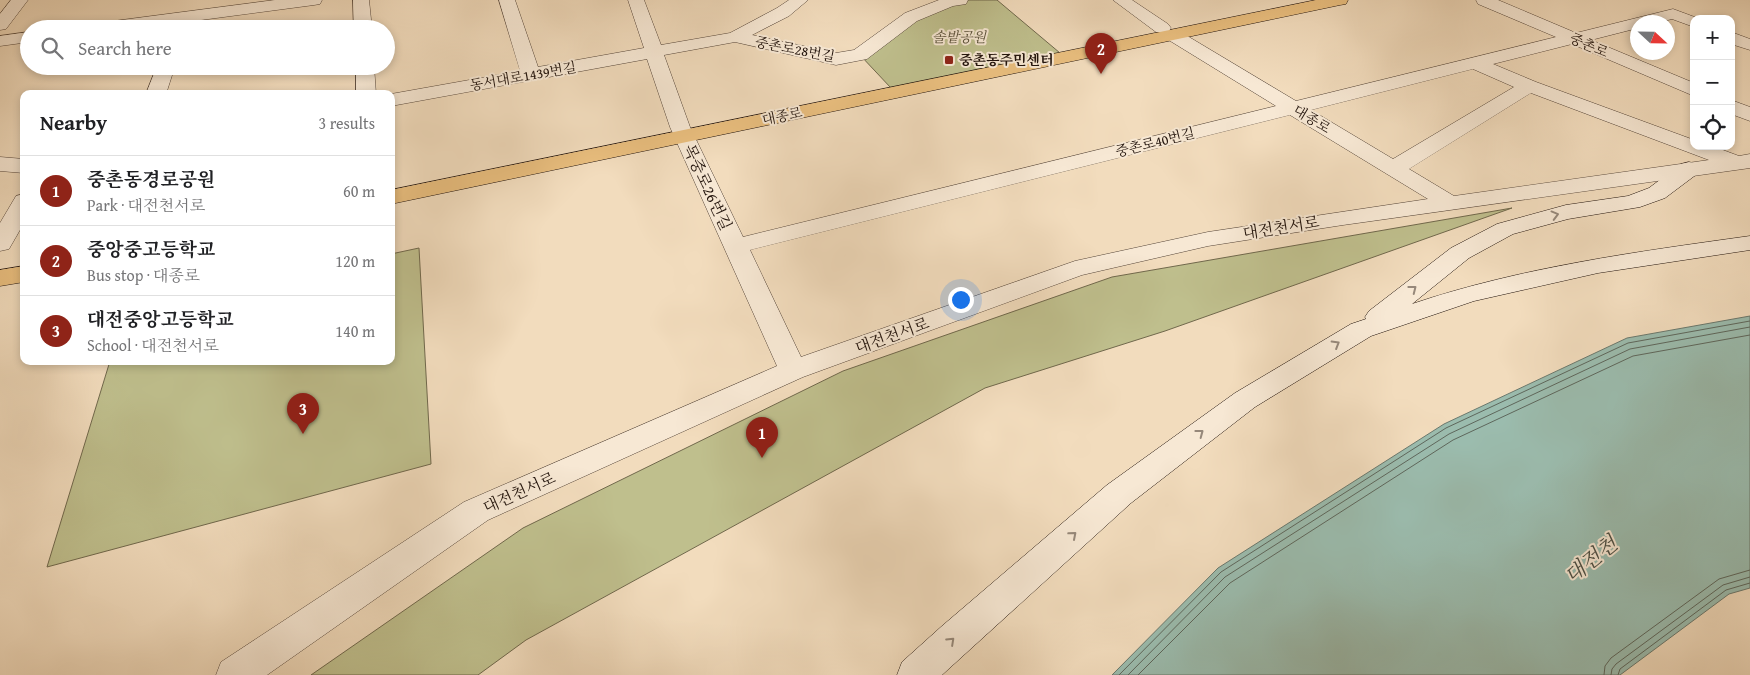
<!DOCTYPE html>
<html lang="en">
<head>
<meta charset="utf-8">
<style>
	:root { --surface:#fff; --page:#f2f2f2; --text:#202124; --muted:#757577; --line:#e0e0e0; --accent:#8f2418 }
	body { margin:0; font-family:"Gentium Book Plus","Noto Serif KR",serif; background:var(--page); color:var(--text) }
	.controls { position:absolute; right:15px; top:15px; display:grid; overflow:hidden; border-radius:10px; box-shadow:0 2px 8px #0003 }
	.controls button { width:45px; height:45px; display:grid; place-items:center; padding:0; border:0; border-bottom:1px solid var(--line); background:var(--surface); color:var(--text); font:25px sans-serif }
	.compass { position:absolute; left:1630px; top:15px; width:45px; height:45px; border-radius:50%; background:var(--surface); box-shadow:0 2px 8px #0003; rotate:112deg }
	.you { position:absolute; left:960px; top:299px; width:18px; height:18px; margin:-12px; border:4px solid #fff; border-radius:50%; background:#1a73e8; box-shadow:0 0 0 8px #1a73e833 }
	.badge { display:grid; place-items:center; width:32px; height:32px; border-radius:50%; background:var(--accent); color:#fff; font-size:16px; font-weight:700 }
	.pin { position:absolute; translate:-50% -41px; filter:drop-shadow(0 1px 2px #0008) }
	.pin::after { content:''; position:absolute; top:26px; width:18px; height:15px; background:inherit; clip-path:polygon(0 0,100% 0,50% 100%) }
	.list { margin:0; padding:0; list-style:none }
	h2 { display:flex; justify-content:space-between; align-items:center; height:65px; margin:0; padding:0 20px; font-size:21px }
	h2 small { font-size:16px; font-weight:400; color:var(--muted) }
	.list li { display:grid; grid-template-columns:32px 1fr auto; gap:15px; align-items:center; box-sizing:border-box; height:70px; padding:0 20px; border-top:1px solid var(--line) }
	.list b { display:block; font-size:19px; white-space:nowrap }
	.list p { margin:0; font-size:16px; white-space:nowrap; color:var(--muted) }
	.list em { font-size:16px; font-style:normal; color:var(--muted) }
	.icon { flex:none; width:28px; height:28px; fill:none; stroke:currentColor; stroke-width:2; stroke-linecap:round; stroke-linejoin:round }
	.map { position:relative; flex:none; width:1750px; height:675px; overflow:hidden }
	.search { position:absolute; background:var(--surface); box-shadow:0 2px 8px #0003; left:20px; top:20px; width:375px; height:55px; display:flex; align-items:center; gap:12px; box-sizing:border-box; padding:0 18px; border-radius:28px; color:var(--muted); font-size:19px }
	.panel { position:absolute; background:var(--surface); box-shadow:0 2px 8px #0003; left:20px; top:90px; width:375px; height:275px; border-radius:10px }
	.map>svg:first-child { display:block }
	.green { fill:#bfbf8d; stroke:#70684c }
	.water { fill:#9bbcae; stroke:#6a786d }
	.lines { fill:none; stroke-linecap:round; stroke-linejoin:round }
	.shore { stroke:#5e675c; stroke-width:1 }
	.street-casing { stroke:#544438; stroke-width:1 }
	.secondary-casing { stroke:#20120b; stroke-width:1 }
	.primary-casing { stroke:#20120b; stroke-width:1 }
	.street { fill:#f7e8d4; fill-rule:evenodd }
	.secondary { fill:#f7e8d4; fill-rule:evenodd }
	.primary { fill:#e9be7e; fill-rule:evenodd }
	.oneway { stroke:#96887a }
	.poi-dot { fill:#8f2418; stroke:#f7e8d4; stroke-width:2 }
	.labels { text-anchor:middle; stroke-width:4; stroke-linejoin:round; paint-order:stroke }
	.far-park-label { font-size:14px; font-style:italic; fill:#584f38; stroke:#f7e8d4 }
	.far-street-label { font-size:14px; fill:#20120b; stroke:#f7e8d4 }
	.far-poi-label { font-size:14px; font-weight:bold; fill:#20120b; stroke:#f7e8d4; text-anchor:start }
	.street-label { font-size:16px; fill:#20120b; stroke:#f7e8d4 }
	.near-water-label { font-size:21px; font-style:italic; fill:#4b4e44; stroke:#f7e8d4 }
</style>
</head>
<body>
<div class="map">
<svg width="1750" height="675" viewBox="0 0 1750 675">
	<rect width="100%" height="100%" fill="#f2dcbd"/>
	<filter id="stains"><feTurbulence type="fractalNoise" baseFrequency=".004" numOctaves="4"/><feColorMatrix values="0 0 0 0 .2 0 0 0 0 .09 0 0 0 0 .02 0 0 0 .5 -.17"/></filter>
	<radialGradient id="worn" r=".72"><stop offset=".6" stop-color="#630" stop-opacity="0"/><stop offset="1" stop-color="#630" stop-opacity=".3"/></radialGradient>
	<!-- green -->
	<g class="green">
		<path d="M960,0H997L1060,53L891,88L860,55L911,17Z"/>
		<path d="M1512,208L1165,331L985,388L526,640L478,675H311L523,528L843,371L1112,277Z"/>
		<path d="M419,248L431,464L47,567L110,361H391V254Z"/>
	</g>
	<!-- water -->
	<path class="water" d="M1750,316V588L1729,594L1620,675H1112L1218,568L1444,424L1627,338Z"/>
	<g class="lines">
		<!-- shore -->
		<g class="shore">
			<path d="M1119,675L1221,572L1446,428L1628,343L1750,321"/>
			<path d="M1128,675L1225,577L1449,434L1630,349L1750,327"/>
			<path d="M1138,675L1230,583L1453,440L1633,356L1750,335"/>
			<path d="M1604,675L1605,666L1611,658L1719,579L1750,570"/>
			<path d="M1611,675L1612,669L1616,664L1723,585L1750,577"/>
			<path d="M1618,675L1620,669L1726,590L1750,583"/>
		</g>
		<defs>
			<g id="street">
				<path d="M11,0H28L6,29L0,30V14Z"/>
				<path d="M275,0H322L320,4L314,5L133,29H82L85,25L91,24Z"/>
				<path d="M353,0H369L372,29H354Z"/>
				<path d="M499,0H515L538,67L644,48L628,0H644L661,45L730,33L777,8L789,0H808L789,16L752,35L836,53L854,50L905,13L939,0H968L966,4L953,6L917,21L867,59L836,65L735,42L664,55L690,127L743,237L1276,106L1167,39L1164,35L1166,32H1156L1113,0H1132L1168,24L1171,28L1169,31H1179L1296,101L1556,37L1478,4L1476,0H1498L1576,33L1673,9L1700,19H1694V27L1672,19L1660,22H1638V28L1591,40L1694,83V96L1572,44L1493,64L1536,82L1694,140V146H1712L1739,156L1750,154V168L1343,225L1208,246L1082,275L803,377L488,520L267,675H216L221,662L464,502L777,366L670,127L647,59L391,106V94L520,71ZM1473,69L1514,87L1393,159L1311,110ZM1531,93L1709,160L1454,196L1409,169ZM1290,115L1428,199L1208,232L1075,261L801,357L750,250Z"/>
				<path d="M29,32V42L0,46V36Z"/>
				<path d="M1731,32L1750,39V50L1731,44Z"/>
				<path d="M157,66H175L166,94H146Z"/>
				<path d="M356,66H374L376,94H356Z"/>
				<path d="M1731,100L1750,107V121L1731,114Z"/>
				<path d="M0,157L24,159V173L0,171Z"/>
				<path d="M24,194V223L9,249L0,251V223L16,196Z"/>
			</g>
			<path id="secondary" d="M1689,162L1697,164L1700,169L1697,174L1665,198L1640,207L1568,219L1513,234L1469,258L1412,304C1522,267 1636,252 1750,236V250L1598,273L1474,301L1371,336L1255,407L1131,503L942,675H897L902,662L942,626L1107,485L1235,393L1351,324L1366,319L1365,317L1369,311L1451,248L1497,224L1566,205L1628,196L1649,188L1681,164Z"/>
			<g id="primary">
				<path d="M1316,0H1348L1346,4L1340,5L391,204V190Z"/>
				<path d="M24,266V282L0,286V270Z"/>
			</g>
		</defs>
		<!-- street casing -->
		<use href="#street" class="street-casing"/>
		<!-- secondary casing -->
		<use href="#secondary" class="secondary-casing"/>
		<!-- primary casing -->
		<use href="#primary" class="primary-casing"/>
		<!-- street -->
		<use href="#street" class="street"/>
		<!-- secondary -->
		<use href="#secondary" class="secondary"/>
		<!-- primary -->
		<use href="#primary" class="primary"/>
	</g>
	<!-- one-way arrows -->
	<defs><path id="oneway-chevron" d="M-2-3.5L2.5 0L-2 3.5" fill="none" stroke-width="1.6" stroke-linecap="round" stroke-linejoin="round" transform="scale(1.25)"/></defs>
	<g class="oneway">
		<use href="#oneway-chevron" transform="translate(1555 215) rotate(-15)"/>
		<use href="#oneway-chevron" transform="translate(1413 289) rotate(-38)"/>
		<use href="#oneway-chevron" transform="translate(1336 344) rotate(-31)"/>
		<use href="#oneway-chevron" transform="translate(1200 433) rotate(-37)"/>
		<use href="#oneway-chevron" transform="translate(1073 535) rotate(-41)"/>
		<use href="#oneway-chevron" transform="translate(951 641) rotate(-43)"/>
	</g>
	<!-- markers -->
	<rect class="poi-dot" x="944" y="55" width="10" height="10" rx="2.5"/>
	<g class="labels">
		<!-- far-park labels -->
		<g class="far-park-label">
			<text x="959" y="42">솔밭공원</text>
		</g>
		<!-- far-street labels -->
		<g class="far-street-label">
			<text transform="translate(1589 45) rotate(23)" y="5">중촌로</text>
			<text transform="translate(795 49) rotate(11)" y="5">중촌로28번길</text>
			<text transform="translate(523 76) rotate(-10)" y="5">동서대로1439번길</text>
			<text transform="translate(782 116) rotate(-12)" y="5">대종로</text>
			<text transform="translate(1312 119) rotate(31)" y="5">대종로</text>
			<text transform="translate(1155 142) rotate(-14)" y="5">중촌로40번길</text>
		</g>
		<!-- far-poi labels -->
		<g class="far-poi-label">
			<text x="959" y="65">중촌동주민센터</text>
		</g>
		<!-- street labels -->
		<g class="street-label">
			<text transform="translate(708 187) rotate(65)" y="6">목중로26번길</text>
			<text transform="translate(1281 227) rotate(-9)" y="6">대전천서로</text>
			<text transform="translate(892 335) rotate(-20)" y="6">대전천서로</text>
			<text transform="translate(519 492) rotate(-24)" y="6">대전천서로</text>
		</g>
		<!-- near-water labels -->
		<g class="near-water-label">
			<text transform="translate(1591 560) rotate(-39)" y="7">대전천</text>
		</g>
	</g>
	<rect width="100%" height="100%" filter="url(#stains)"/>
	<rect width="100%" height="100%" fill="url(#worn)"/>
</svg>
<div class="controls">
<button>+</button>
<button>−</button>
<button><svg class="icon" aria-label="locate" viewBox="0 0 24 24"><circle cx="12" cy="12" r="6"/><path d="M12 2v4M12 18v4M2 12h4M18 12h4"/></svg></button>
</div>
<svg class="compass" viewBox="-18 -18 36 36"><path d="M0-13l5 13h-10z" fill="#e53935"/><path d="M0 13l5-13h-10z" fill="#757577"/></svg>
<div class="you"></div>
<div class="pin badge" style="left:762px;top:458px">1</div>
<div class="pin badge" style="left:1101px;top:74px">2</div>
<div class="pin badge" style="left:303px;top:434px">3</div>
<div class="search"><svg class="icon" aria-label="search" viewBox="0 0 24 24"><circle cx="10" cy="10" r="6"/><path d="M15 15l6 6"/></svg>Search here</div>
<section class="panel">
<h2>Nearby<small>3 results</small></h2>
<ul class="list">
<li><span class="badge">1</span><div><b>중촌동경로공원</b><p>Park · 대전천서로</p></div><em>60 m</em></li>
<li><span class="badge">2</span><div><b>중앙중고등학교</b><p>Bus stop · 대종로</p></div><em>120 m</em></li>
<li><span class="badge">3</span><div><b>대전중앙고등학교</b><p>School · 대전천서로</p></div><em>140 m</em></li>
</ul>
</section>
</div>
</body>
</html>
